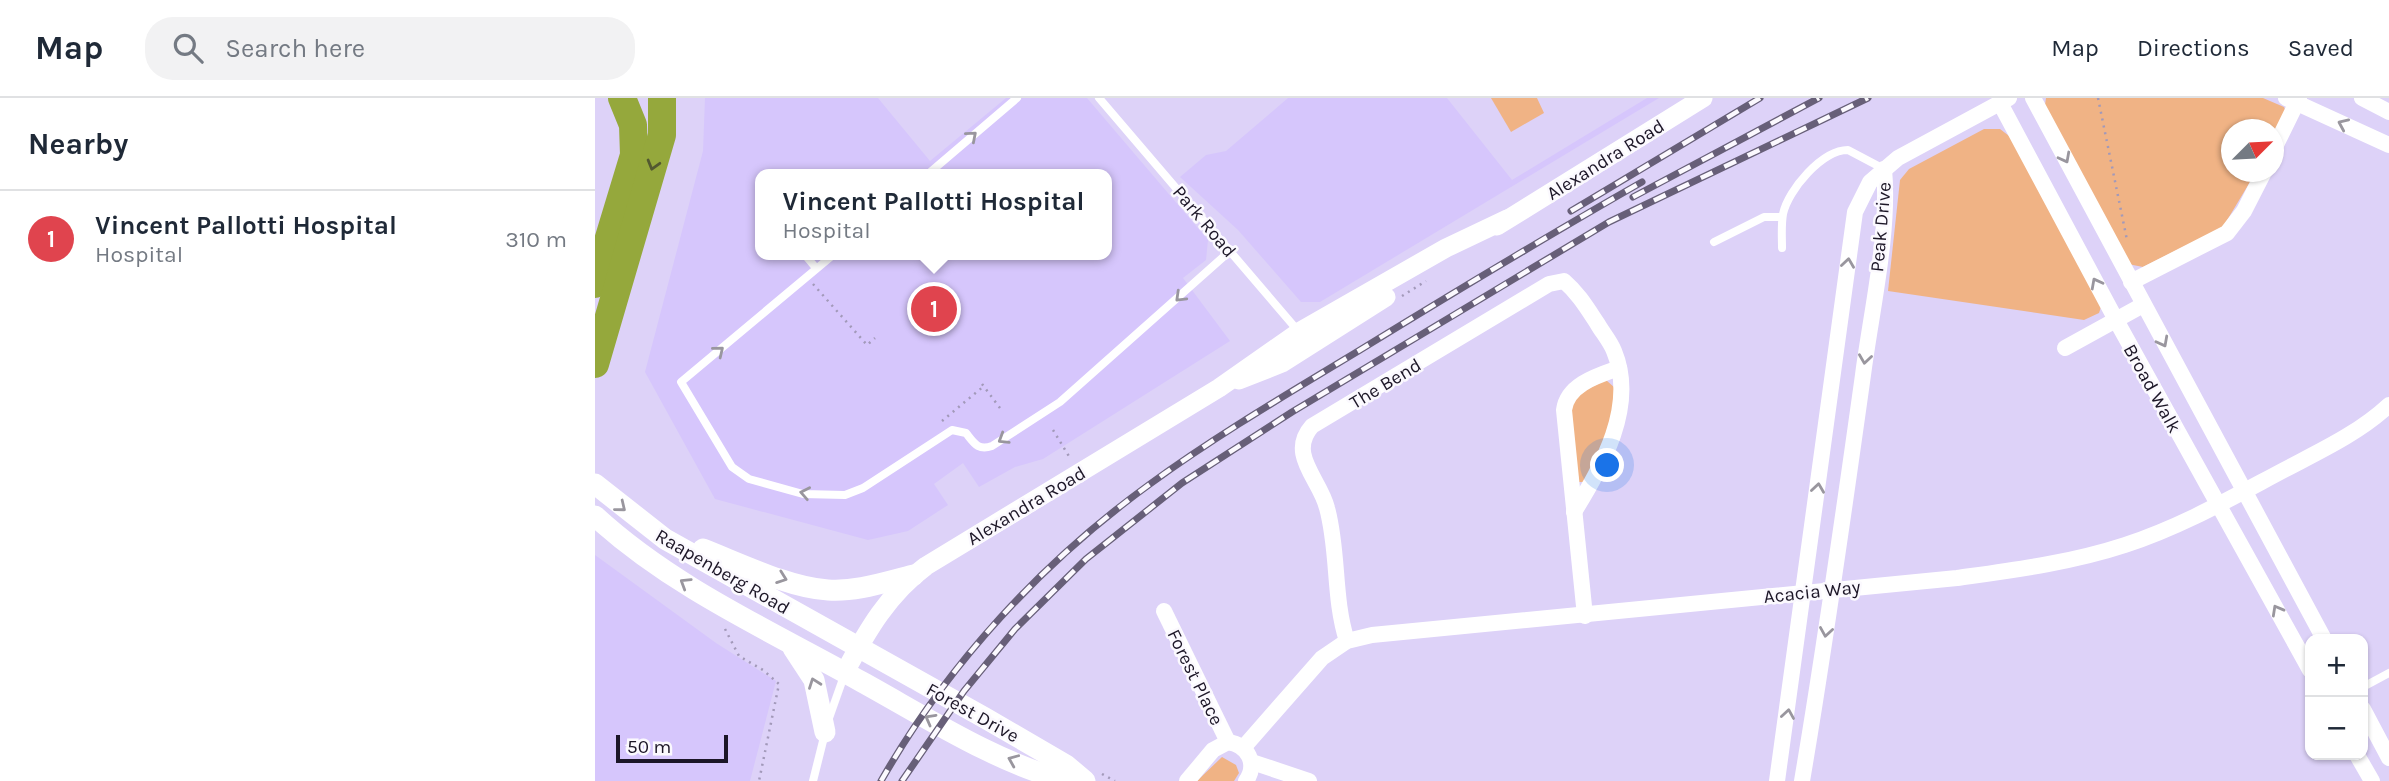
<!DOCTYPE html>
<html lang="en">
<head>
<meta charset="utf-8">
<style>
	:root { --surface:#fff; --page:#f2f2f3; --text:#1f2937; --muted:#747a83; --line:#e0e1e3; --accent:#ea580c }
	body { margin:0; font-family:Karla,sans-serif; background:var(--page); color:var(--text) }
	.controls { position:absolute; right:21px; bottom:21px; display:grid; overflow:hidden; border-radius:14px; box-shadow:0 2px 5px #0004 }
	.controls button { width:63px; height:63px; display:grid; place-items:center; padding:0; border:0; border-bottom:2px solid var(--line); background:var(--surface); color:var(--text); font:35px sans-serif }
	.compass { position:absolute; left:1626px; top:21px; width:63px; height:63px; border-radius:50%; background:var(--surface); box-shadow:0 2px 5px #0004; rotate:66deg }
	.scale { position:absolute; left:21px; bottom:18px; width:112px; box-sizing:border-box; padding-left:7px; border:4px solid #1c1627; border-top:0; font-size:19px; line-height:24px; white-space:nowrap; color:#1c1627; -webkit-text-stroke:5px #fbf9fe; paint-order:stroke }
	.you { position:absolute; left:1013px; top:368px; width:24px; height:24px; margin:-18px; border:5px solid #fff; border-radius:50%; background:#1a73e8; box-shadow:0 0 0 10px #1a73e833 }
	.badge { display:grid; place-items:center; width:46px; height:46px; border-radius:50%; background:var(--accent); color:#fff; font-size:23px; font-weight:700 }
	.pin { position:absolute; translate:-50% -50%; border:4px solid #fff; box-shadow:0 2px 7px #0006 }
	.popup { position:absolute; left:160px; top:71px; width:357px; height:91px; box-sizing:border-box; display:grid; place-content:center; border-radius:14px; background:var(--surface); filter:drop-shadow(0 2px 5px #0005); font-size:23px; white-space:nowrap; color:var(--muted) }
	.popup b { font-size:26px; color:var(--text) }
	.popup::after { content:''; position:absolute; left:50%; top:100%; margin-left:-14px; border:14px solid transparent; border-top-color:var(--surface) }
	.list { margin:0; padding:0; list-style:none }
	h2 { display:flex; justify-content:space-between; align-items:center; height:91px; margin:0; padding:0 28px; font-size:30px }
	h2 small { font-size:23px; font-weight:400; color:var(--muted) }
	.list li { display:grid; grid-template-columns:46px 1fr auto; gap:21px; align-items:center; box-sizing:border-box; height:98px; padding:0 28px; border-top:2px solid var(--line) }
	.list b { display:block; font-size:26px; white-space:nowrap }
	.list p { margin:0; font-size:23px; white-space:nowrap; color:var(--muted) }
	.list em { font-size:23px; font-style:normal; color:var(--muted) }
	.icon { flex:none; width:38px; height:38px; fill:none; stroke:currentColor; stroke-width:2; stroke-linecap:round; stroke-linejoin:round }
	.map { position:relative; flex:none; width:1794px; height:683px; overflow:hidden }
	header { display:flex; align-items:center; gap:42px; box-sizing:border-box; height:98px; padding:0 35px; background:var(--surface); border-bottom:2px solid var(--line) }
	header strong { font-size:33px }
	nav { display:flex; gap:38px; margin-inline-start:auto; font-size:24px }
	.search { width:490px; height:63px; background:var(--page); display:flex; align-items:center; gap:18px; box-sizing:border-box; padding:0 24px; border-radius:28px; color:var(--muted); font-size:26px }
	main { display:flex }
	aside { flex:1; background:var(--surface) }
	.map>svg:first-child { display:block }
	.built { fill:#d6c6fc; fill-rule:evenodd }
	.green { fill:#f0b385 }
	.lines { fill:none; stroke-linecap:round; stroke-linejoin:round }
	.path { stroke:#a299b9; stroke-width:2.5; stroke-dasharray:2 5; stroke-linecap:butt }
	.service { stroke:#fff; stroke-width:8 }
	.minor { stroke:#fff; stroke-width:16 }
	.tertiary { stroke:#fff; stroke-width:19 }
	.secondary { stroke:#fff; stroke-width:21 }
	.motorway { stroke:#95a83c; stroke-width:28 }
	.rail-casing { stroke:#675f78; stroke-width:7 }
	.rail { stroke:#fbf9fe; stroke-width:4.5; stroke-dasharray:13; stroke-linecap:butt }
	.oneway { stroke:#99969e }
	.oneway2 { stroke:#525830 }
	.labels { text-anchor:middle; stroke-width:5; stroke-linejoin:round; paint-order:stroke }
	.street-label { font-size:19px; fill:#1c1627; stroke:#fbf9fe }
</style>
</head>
<body>
<header>
<strong>Map</strong>
<div class="search"><svg class="icon" aria-label="search" viewBox="0 0 24 24"><circle cx="10" cy="10" r="6"/><path d="M15 15l6 6"/></svg>Search here</div>
<nav><a>Map</a><a>Directions</a><a>Saved</a></nav>
</header>
<main>
<aside>
<h2>Nearby<small></small></h2>
<ul class="list">
<li><span class="badge" style="background:#e0444e">1</span><div><b>Vincent Pallotti Hospital</b><p>Hospital</p></div><em>310 m</em></li>
</ul>
</aside>
<div class="map">
<svg width="1794" height="683" viewBox="0 0 1794 683">
	<rect width="100%" height="100%" fill="#ddd2f8"/>
	<!-- built -->
	<g class="built">
		<path d="M110,0H283L335,63L411,0H492L613,142L611,162L588,180L635,243L448,361L420,369L384,389L368,365L339,386L353,407L313,433L273,442L120,401L50,274L108,53ZM166,76H512V157H166Z"/>
		<path d="M693,0H852L917,82L1052,0H1064L725,204H706L643,132L585,79L611,57L631,53Z"/>
		<path d="M0,457L121,545L181,583L155,683H0Z"/>
	</g>
	<!-- green -->
	<g class="green">
		<path d="M896,0H942L949,15L916,34Z"/>
		<path d="M1451,0H1668L1689,9L1692,17L1679,41L1678,32H1636V74H1661L1628,129L1548,169L1533,166L1450,7Z"/>
		<path d="M1389,31H1405L1418,41L1507,206L1504,215L1489,222L1293,193L1305,82L1314,71Z"/>
		<path d="M1011,282L1020,290L1015,332L989,384H984L973,311L976,299Z"/>
		<path d="M627,659L641,667L644,675L639,683H602Z"/>
	</g>
	<g class="lines">
		<!-- path -->
		<g class="path">
			<path d="M1503,0L1532,142"/>
			<path d="M218,186L272,247L280,240"/>
			<path d="M807,198L831,183"/>
			<path d="M387,286L405,310"/>
			<path d="M347,323L389,288"/>
			<path d="M458,332L475,360"/>
			<path d="M130,531L144,558L168,572L184,586L164,683"/>
			<path d="M507,676L520,683"/>
		</g>
		<!-- service -->
		<g class="service">
			<path d="M504,0L704,234"/>
			<path d="M333,76L422,0"/>
			<path d="M1119,144L1169,119H1187"/>
			<path d="M1187,150C1187,139 1186,127 1188,116C1193,92 1227,52 1253,52L1289,71"/>
			<path d="M210,157L221,170"/>
			<path d="M238,157L86,284L137,369L154,381L208,396L250,397L268,390L357,332L371,335C379,345 383,353 397,348L465,304L635,153"/>
			<path d="M1768,589L1794,575"/>
			<path d="M233,623L250,575"/>
			<path d="M218,683L230,635"/>
		</g>
		<!-- minor -->
		<g class="minor">
			<path d="M1438,0L1729,541"/>
			<path d="M1691,0L1794,47"/>
			<path d="M1767,0L1794,14"/>
			<path d="M1405,5L1521,222L1715,572"/>
			<path d="M1678,53L1704,0"/>
			<path d="M1536,184L1632,135L1649,113L1669,74"/>
			<path d="M1470,250L1548,207"/>
			<path d="M569,513L633,644"/>
			<path d="M990,518L969,312C972,287 1001,278 1024,270"/>
			<path d="M752,543C738,500 744,454 732,410C725,381 692,356 717,328L954,186L969,183C983,195 992,210 1002,225C1007,234 1015,243 1019,253C1042,308 1007,368 979,414"/>
			<path d="M1768,611L1794,660"/>
			<path d="M648,650L727,560L752,543L777,537L1362,480C1419,472 1475,465 1530,447C1586,429 1638,399 1689,372C1725,353 1764,335 1794,307"/>
			<path d="M1762,657L1777,683"/>
			<path d="M657,664L714,683"/>
			<path d="M592,683L618,652L633,644C653,647 663,666 651,683"/>
			<path d="M1182,683L1260,114L1275,84L1303,60L1414,0"/>
			<path d="M1207,683C1230,548 1249,413 1268,277C1276,214 1295,134 1289,71"/>
		</g>
		<!-- tertiary -->
		<g class="tertiary">
			<path d="M902,128L1108,0"/>
			<path d="M644,282L687,265L791,199"/>
			<path d="M250,574C272,533 293,496 331,468L624,290L704,234L851,150L912,121"/>
		</g>
		<!-- secondary -->
		<g class="secondary">
			<path d="M0,386L70,441L390,620L471,667L490,683"/>
			<path d="M0,418C77,489 176,533 267,584C329,618 405,667 473,683"/>
			<path d="M108,451C144,465 195,490 233,492C262,494 290,484 319,477"/>
			<path d="M198,550L219,582L230,634"/>
		</g>
		<!-- motorway -->
		<g class="motorway">
			<path d="M0,186L39,57L38,27L27,0"/>
			<path d="M0,266L67,37V0"/>
		</g>
		<defs>
			<g id="rail">
				<path d="M1038,99L1224,0"/>
				<path d="M976,113L1165,0"/>
				<path d="M286,683C352,567 447,464 555,386C622,337 694,295 765,252C858,195 952,138 1047,84"/>
				<path d="M307,683L369,593L420,531L491,461L587,385L697,314L1014,124L1273,0"/>
			</g>
		</defs>
		<!-- rail casing -->
		<use href="#rail" class="rail-casing"/>
		<!-- rail -->
		<use href="#rail" class="rail"/>
	</g>
	<!-- one-way arrows -->
	<defs><path id="oneway-chevron" d="M-2-3.5L2.5 0L-2 3.5" fill="none" stroke-width="1.6" stroke-linecap="round" stroke-linejoin="round" transform="scale(1.75)"/></defs>
	<g class="oneway">
		<use href="#oneway-chevron" transform="translate(1748 26) rotate(-156)"/>
		<use href="#oneway-chevron" transform="translate(377 38) rotate(-41)"/>
		<use href="#oneway-chevron" transform="translate(1470 60) rotate(62)"/>
		<use href="#oneway-chevron" transform="translate(1253 165) rotate(-82)"/>
		<use href="#oneway-chevron" transform="translate(1501 185) rotate(-118)"/>
		<use href="#oneway-chevron" transform="translate(585 199) rotate(136)"/>
		<use href="#oneway-chevron" transform="translate(1568 244) rotate(62)"/>
		<use href="#oneway-chevron" transform="translate(124 253) rotate(-39)"/>
		<use href="#oneway-chevron" transform="translate(1270 261) rotate(98)"/>
		<use href="#oneway-chevron" transform="translate(408 341) rotate(148)"/>
		<use href="#oneway-chevron" transform="translate(1223 390) rotate(-82)"/>
		<use href="#oneway-chevron" transform="translate(210 395) rotate(-169)"/>
		<use href="#oneway-chevron" transform="translate(26 409) rotate(39)"/>
		<use href="#oneway-chevron" transform="translate(187 480) rotate(20)"/>
		<use href="#oneway-chevron" transform="translate(90 485) rotate(-148)"/>
		<use href="#oneway-chevron" transform="translate(1682 512) rotate(-119)"/>
		<use href="#oneway-chevron" transform="translate(1231 534) rotate(99)"/>
		<use href="#oneway-chevron" transform="translate(219 585) rotate(-110)"/>
		<use href="#oneway-chevron" transform="translate(1193 616) rotate(-81)"/>
		<use href="#oneway-chevron" transform="translate(335 621) rotate(-151)"/>
		<use href="#oneway-chevron" transform="translate(418 662) rotate(-157)"/>
	</g>
	<use class="oneway2" href="#oneway-chevron" transform="translate(58 67) rotate(106)"/>
	<g class="labels">
		<!-- street labels -->
		<g class="street-label">
			<text transform="translate(1010 61) rotate(-32)" y="7">Alexandra Road</text>
			<text transform="translate(610 123) rotate(50)" y="7">Park Road</text>
			<text transform="translate(1285 129) rotate(-85)" y="7">Peak Drive</text>
			<text transform="translate(790 285) rotate(-31)" y="7">The Bend</text>
			<text transform="translate(1558 290) rotate(61)" y="7">Broad Walk</text>
			<text transform="translate(431 407) rotate(-31)" y="7">Alexandra Road</text>
			<text transform="translate(128 473) rotate(30)" y="7">Raapenberg Road</text>
			<text transform="translate(1217 493) rotate(-6)" y="7">Acacia Way</text>
			<text transform="translate(601 579) rotate(64)" y="7">Forest Place</text>
			<text transform="translate(378 614) rotate(29)" y="7">Forest Drive</text>
		</g>
	</g>
</svg>
<div class="controls">
<button>+</button>
<button>−</button>
</div>
<svg class="compass" viewBox="-18 -18 36 36"><path d="M0-13l5 13h-10z" fill="#e53935"/><path d="M0 13l5-13h-10z" fill="#747a83"/></svg>
<div class="scale">50 m</div>
<div class="you"></div>
<div class="pin badge" style="left:339px;top:211px;background:#e0444e">1</div>
<div class="popup"><b>Vincent Pallotti Hospital</b>Hospital</div>
</div>
</main>
</body>
</html>
